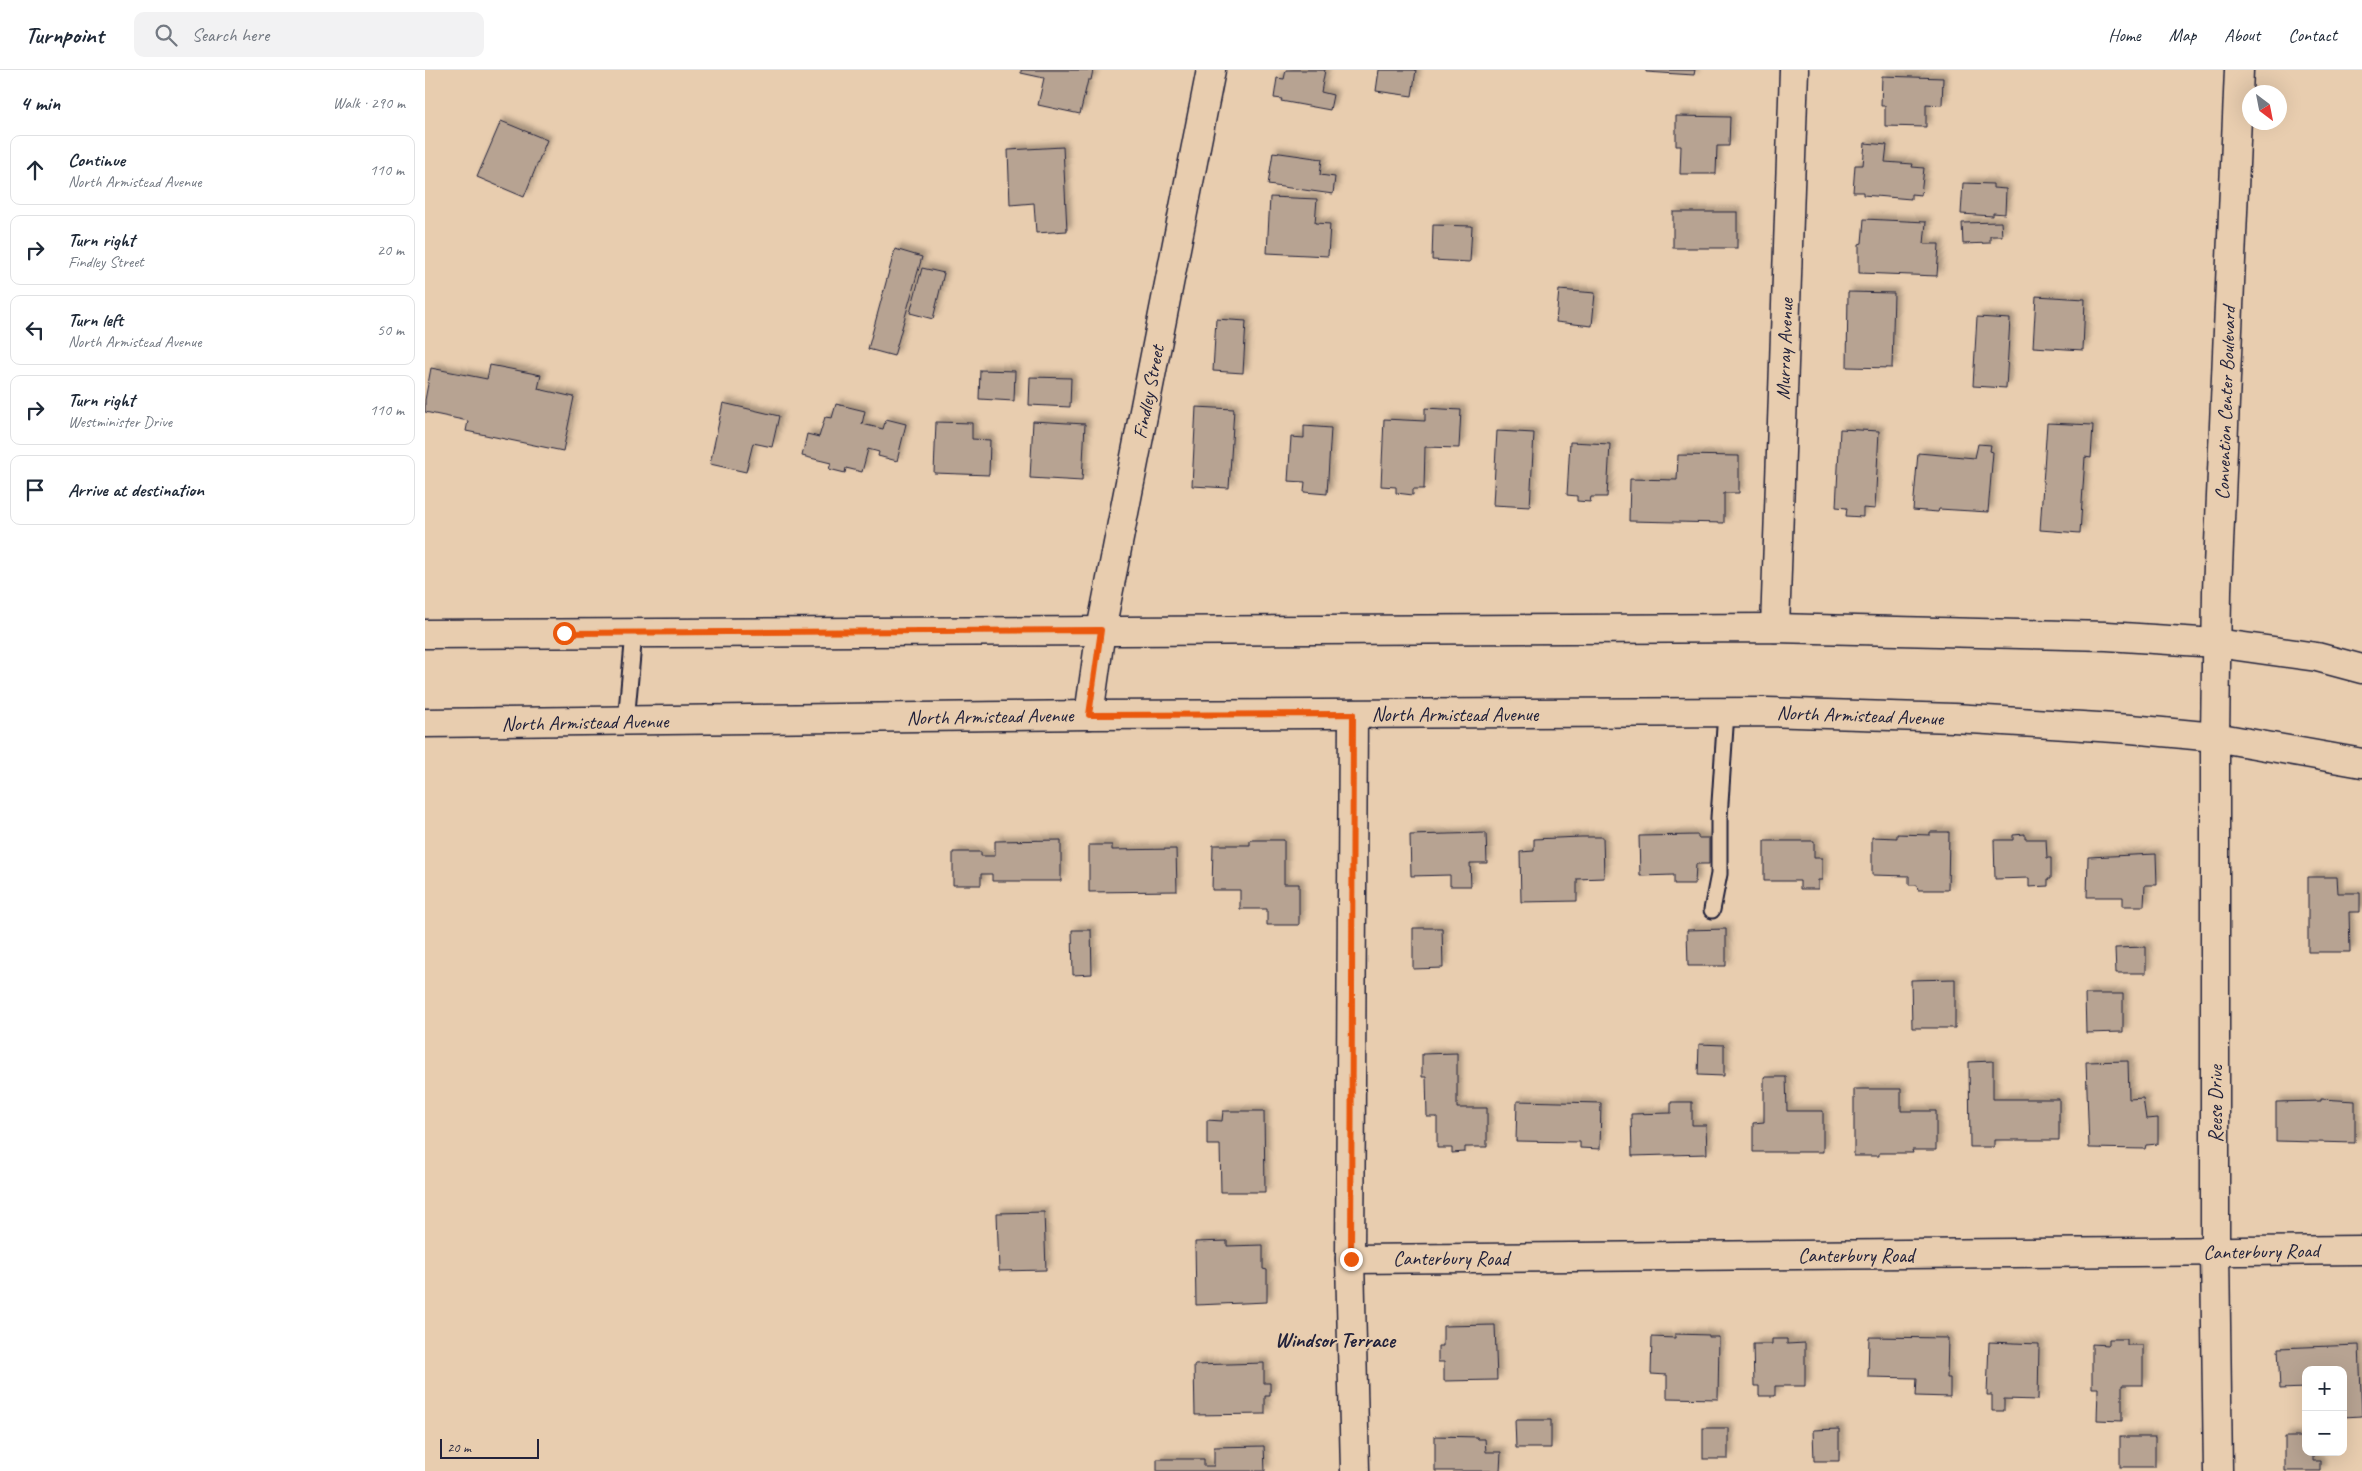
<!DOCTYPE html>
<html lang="en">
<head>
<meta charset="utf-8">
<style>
	:root { --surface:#fff; --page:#f2f2f3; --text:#1f2937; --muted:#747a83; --line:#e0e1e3 }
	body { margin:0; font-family:Caveat,sans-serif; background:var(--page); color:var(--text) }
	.controls { position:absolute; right:15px; bottom:15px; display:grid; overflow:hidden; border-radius:10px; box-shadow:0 5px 20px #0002 }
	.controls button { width:45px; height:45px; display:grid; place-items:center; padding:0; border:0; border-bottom:1px solid var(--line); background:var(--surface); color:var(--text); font:25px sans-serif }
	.compass { position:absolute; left:1817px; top:15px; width:45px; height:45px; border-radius:50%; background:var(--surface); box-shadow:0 5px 20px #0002; rotate:148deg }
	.scale { position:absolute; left:15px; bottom:12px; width:99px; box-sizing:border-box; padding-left:5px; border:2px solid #22223b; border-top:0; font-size:14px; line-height:18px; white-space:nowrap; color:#22223b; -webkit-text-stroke:4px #e8cdaf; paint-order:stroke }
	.stop { position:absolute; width:15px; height:15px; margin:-11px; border:4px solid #ea580c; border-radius:50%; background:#fff }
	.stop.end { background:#ea580c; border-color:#fff; box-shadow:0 1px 5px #0008 }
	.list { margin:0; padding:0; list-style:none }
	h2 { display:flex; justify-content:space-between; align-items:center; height:65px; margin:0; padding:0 20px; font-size:21px }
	h2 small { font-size:16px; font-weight:400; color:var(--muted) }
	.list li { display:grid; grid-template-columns:32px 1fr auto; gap:15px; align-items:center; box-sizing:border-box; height:70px; margin:0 10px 10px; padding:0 10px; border:1px solid var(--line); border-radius:10px }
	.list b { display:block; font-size:19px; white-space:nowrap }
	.list p { margin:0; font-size:16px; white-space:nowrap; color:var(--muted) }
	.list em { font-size:16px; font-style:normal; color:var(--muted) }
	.icon { flex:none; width:28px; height:28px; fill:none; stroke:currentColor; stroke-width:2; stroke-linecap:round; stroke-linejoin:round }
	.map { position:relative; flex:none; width:1937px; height:1401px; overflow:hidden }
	header { display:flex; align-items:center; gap:30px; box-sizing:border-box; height:70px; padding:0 25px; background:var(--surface); border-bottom:1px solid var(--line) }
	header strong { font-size:24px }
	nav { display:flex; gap:28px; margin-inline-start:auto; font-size:18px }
	.search { width:350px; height:45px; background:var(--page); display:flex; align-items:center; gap:12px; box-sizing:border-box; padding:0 18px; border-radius:10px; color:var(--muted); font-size:19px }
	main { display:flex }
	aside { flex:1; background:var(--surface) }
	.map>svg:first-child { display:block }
	.building { fill:#b7a392; stroke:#22223b; filter:url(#shadow) }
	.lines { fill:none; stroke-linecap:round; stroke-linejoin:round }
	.service-casing { stroke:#22223b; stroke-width:19 }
	.minor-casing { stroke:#22223b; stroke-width:31 }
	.tertiary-casing { stroke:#22223b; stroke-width:31 }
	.primary-casing { stroke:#22223b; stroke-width:31 }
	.service { stroke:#e8cdaf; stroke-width:15 }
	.minor { stroke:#e8cdaf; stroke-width:28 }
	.tertiary { stroke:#e8cdaf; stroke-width:28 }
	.primary { stroke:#e8cdaf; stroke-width:28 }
	.route { stroke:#ea580c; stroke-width:6 }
	.labels { text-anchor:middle; stroke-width:4; stroke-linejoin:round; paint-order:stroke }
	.street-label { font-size:20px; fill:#22223b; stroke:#e8cdaf }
	.neighbourhood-label { font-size:21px; font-weight:bold; fill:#22223b; stroke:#e8cdaf }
</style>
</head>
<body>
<header>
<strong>Turnpoint</strong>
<div class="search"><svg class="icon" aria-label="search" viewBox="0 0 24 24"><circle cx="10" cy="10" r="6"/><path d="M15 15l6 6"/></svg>Search here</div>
<nav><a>Home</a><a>Map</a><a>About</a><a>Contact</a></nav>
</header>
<main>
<aside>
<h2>4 min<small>Walk · 290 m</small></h2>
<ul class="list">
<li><svg class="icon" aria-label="ahead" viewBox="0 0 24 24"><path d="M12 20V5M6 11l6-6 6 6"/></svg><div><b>Continue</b><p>North Armistead Avenue</p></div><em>110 m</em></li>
<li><svg class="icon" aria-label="right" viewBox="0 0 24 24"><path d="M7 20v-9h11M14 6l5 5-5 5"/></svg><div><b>Turn right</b><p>Findley Street</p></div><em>20 m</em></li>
<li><svg class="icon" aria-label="left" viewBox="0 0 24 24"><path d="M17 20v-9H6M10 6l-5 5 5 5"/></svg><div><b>Turn left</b><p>North Armistead Avenue</p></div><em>50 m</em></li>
<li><svg class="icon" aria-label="right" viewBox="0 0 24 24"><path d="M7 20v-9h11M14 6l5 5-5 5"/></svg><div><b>Turn right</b><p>Westminister Drive</p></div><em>110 m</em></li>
<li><svg class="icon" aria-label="arrive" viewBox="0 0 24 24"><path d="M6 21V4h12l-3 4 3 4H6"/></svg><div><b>Arrive at destination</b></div></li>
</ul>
</aside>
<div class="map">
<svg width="1937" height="1401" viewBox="0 0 1937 1401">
	<defs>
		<filter id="shadow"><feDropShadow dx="4.5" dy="-4.5" stdDeviation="2.5" flood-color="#0004"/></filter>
	</defs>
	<rect width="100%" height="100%" fill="#e8cdaf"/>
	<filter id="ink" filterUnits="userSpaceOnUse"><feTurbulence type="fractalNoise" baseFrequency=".02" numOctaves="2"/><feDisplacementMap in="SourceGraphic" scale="10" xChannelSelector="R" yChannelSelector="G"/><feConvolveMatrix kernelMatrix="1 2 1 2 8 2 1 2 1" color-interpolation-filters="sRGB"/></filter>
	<g filter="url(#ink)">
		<!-- building -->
		<g class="building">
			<path d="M596,0H668L666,10H663L655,44L613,35L619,8L596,3Z"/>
			<path d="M861,0H900L896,22L908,25L905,40L856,31L857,29L849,28L852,8L859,9Z"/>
			<path d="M954,0H991L987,26L951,21Z"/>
			<path d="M1221,0H1270L1269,5L1221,2Z"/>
			<path d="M1457,6L1518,8L1517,35L1501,34V57L1460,56V36H1456Z"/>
			<path d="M1251,46L1305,47L1304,76H1292L1291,104H1255L1256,76H1251Z"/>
			<path d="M76,51L122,70L99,127L52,107Z"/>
			<path d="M1440,73L1462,75L1460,92L1488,94L1487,97L1499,98L1496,125L1486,124V129L1438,125V122H1428L1430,95H1438Z"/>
			<path d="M638,77L642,161L611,163L609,133L585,135L583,80Z"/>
			<path d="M848,82L897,89L895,105L910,107L908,124L843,115Z"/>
			<path d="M1538,113L1568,114V118L1581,119L1580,144L1568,143V146L1536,144Z"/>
			<path d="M845,127L892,129L890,153L905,154L903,186L842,183Z"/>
			<rect x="1248" y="142" width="64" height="36"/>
			<path d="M1439,149L1501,152L1499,174H1514L1512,206L1434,203V174L1437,173Z"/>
			<path d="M1576,152L1577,166H1565V173L1538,174L1537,153Z"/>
			<path d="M1008,155L1047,156L1045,192L1007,190Z"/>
			<path d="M470,179L497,187L469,286L443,279Z"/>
			<path d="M497,198L519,203L508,249L485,243Z"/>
			<path d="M1134,220L1170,223L1167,256L1131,252Z"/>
			<path d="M1423,222L1469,223L1467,298L1422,297Z"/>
			<path d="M1611,226L1660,229L1658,280L1608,277Z"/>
			<path d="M1552,247L1585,249L1581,318L1548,316Z"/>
			<path d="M791,249L821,251L818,303L788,301Z"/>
			<path d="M65,295L116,305L113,319L149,327L138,381L41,361L43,351L0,342V330L6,298L62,309Z"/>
			<path d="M555,300L590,301L589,331L554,329Z"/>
			<path d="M605,307L646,308L645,337L604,335Z"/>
			<path d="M298,333L354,346L347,377L328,373L321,402L285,394Z"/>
			<path d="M411,334L440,341L437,354L458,359L461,349L481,354L472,391L453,386L454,382L443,379L437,402L421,398L420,403L404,399L406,393L377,386L382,364L394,367L400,347L407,348Z"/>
			<path d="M771,337L809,339L804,418L767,416Z"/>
			<path d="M1000,338L1036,340L1034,378L1000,377L999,419H988V425L971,423V417L956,416L959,349L1000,351Z"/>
			<path d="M608,351L660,354L657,411L605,408Z"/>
			<path d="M511,352L547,353V369L565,370L564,405L509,403Z"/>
			<path d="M1622,353L1668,355L1666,388L1660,387L1655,463L1615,460Z"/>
			<path d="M879,356L906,358L902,424L879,422L880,412L863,411L866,367L879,368Z"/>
			<path d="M1415,359L1454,361L1450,439L1438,438V447L1421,446L1422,438L1411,437Z"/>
			<path d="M1072,361L1109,363L1105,437L1068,435Z"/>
			<path d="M1145,372L1185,374L1182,427H1166L1165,432L1152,431V426L1142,425Z"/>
			<path d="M1553,374L1566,375L1565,381L1568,382L1563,442L1514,439L1513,442L1488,440L1493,383L1550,388Z"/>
			<path d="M1253,385L1314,386V423H1299V453L1204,451L1205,409L1252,410Z"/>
			<path d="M1505,762H1524L1523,820H1493L1492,815H1484V806L1447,805V767L1472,768V764L1505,765Z"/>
			<path d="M1061,763L1062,793H1045L1046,816H1025V805L986,806L985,765Z"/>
			<path d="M1600,764V769H1621L1622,788H1626V809H1623V816L1604,817V808L1570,809L1569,770H1588V765Z"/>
			<path d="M1273,765V768H1284V794H1271L1270,814H1249V805L1215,806L1214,766Z"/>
			<path d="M1156,767H1178L1179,808L1152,809V831L1096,832L1095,782L1109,781V769Z"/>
			<path d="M636,770V811H567V804H556V815H528V782H556V786H570V771Z"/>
			<path d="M825,770H859V814H874V855H842V839H815V820H787L788,775H825Z"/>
			<path d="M1339,771H1389V788H1397V810H1393V819H1375V811H1339Z"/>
			<path d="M664,775H687V780L751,779L752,821L664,822Z"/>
			<path d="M1731,784L1732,815H1720L1719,836H1698V827H1662L1663,787Z"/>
			<path d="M1883,807H1912L1913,823H1935V842H1924L1925,882H1883Z"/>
			<path d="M988,858H1017L1018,898L988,899Z"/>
			<path d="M1301,859V896H1263L1262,860Z"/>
			<path d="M647,860H666L667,904L648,905Z"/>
			<path d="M1721,877V903H1691L1690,878Z"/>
			<path d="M1530,909V958H1487L1486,910Z"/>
			<path d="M1660,924H1698V962L1661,963Z"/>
			<path d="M1274,974L1299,975V1006L1273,1005Z"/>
			<path d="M1032,983V1038H1062V1077H1040V1082L1027,1083V1078H1012V1047H1002L1001,1007H997V984Z"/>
			<path d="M1568,991V1029H1634V1070H1569V1077H1545L1544,992Z"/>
			<path d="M1703,991L1704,1029L1718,1028L1721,1049L1733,1048V1074L1721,1075L1720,1079L1664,1078L1661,992Z"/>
			<path d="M1339,1007H1361L1362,1041H1398V1082H1328V1053L1339,1052Z"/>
			<path d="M1429,1019H1476V1041H1511V1080H1487L1488,1083H1454V1086H1429Z"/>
			<path d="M1896,1029L1930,1031V1073L1851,1071V1032L1896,1031Z"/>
			<path d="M1092,1031L1176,1033L1175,1079L1155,1078V1072L1091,1071Z"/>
			<path d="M1246,1032H1267V1055H1281L1282,1084L1207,1086L1206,1044L1246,1043Z"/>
			<path d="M798,1041H839L840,1122H796L795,1075H782V1050L797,1051Z"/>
			<path d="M619,1142L621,1200L574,1201L572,1143Z"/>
			<path d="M802,1171V1176L838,1175V1199L842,1200V1232L771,1235L770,1172Z"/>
			<path d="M1070,1255L1072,1310L1019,1311V1292H1013V1276H1018V1256Z"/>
			<path d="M1250,1264L1284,1265V1267H1294L1293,1329L1242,1328V1305L1226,1304L1227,1267L1250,1268Z"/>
			<path d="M1444,1267L1523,1268L1522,1308H1525V1327L1491,1326L1492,1308L1443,1307Z"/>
			<path d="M1347,1269H1362V1274L1380,1273V1316H1350V1326H1334V1316H1329L1328,1274H1347Z"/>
			<path d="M1684,1269H1702V1275H1718V1315H1697V1351L1672,1350L1673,1318H1667V1274L1684,1275Z"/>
			<path d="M1564,1272L1614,1274L1613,1330L1579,1329V1341H1567V1325H1562Z"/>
			<path d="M1934,1275L1937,1346L1918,1347V1300H1881V1318L1855,1319L1853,1278Z"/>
			<path d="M839,1293V1313H845V1326H840V1344L770,1345L769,1295Z"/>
			<path d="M1090,1350H1126V1378H1091Z"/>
			<rect x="1278" y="1358" width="25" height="31"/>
			<path d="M1414,1359V1391H1389L1388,1360Z"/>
			<path d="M1010,1366L1052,1367L1053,1369H1060L1061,1382H1076L1075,1401H1010Z"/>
			<rect x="1695" y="1367" width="35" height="30"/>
			<path d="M1860,1367H1881V1382H1888V1391H1895V1401H1860Z"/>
			<path d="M839,1376L840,1401H732V1389H779V1396H789V1377Z"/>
		</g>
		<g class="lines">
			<defs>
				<g id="service">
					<path d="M201,652L209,563"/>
					<path d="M1287,840L1294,804V748L1301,642"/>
				</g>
				<g id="minor">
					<path d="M1350,558L1369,0"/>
					<path d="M928,644L925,1189L930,1401"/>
					<path d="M664,645L676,560L786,0"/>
					<path d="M1790,667V1181L1793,1401"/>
					<path d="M925,1189L1937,1180"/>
				</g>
				<path id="tertiary" d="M1790,667L1792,521L1814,0"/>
				<g id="primary">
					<path d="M0,564L1350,558L1682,566L1791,573L1892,587L1937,599"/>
					<path d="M0,653L664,645L1342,642L1529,648L1706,659L1790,667L1937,693"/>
				</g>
			</defs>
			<!-- service casing -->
			<use href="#service" class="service-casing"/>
			<!-- minor casing -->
			<use href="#minor" class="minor-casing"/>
			<!-- tertiary casing -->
			<use href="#tertiary" class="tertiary-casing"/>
			<!-- primary casing -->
			<use href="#primary" class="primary-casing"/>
			<!-- service -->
			<use href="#service" class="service"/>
			<!-- minor -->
			<use href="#minor" class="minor"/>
			<!-- tertiary -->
			<use href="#tertiary" class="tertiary"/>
			<!-- primary -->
			<use href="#primary" class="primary"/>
		</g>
	</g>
	<g class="lines" filter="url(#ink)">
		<!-- route -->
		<path class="route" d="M139,563L676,560L664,645L928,644L926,1189"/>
	</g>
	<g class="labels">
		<!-- street labels -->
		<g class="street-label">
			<text transform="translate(1359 279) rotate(-88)" y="7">Murray Avenue</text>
			<text transform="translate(723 322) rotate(-79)" y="7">Findley Street</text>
			<text transform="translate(1800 333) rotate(-88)" y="7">Convention Center Boulevard</text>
			<text x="1030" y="651">North Armistead Avenue</text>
			<text transform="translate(1435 645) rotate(2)" y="7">North Armistead Avenue</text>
			<text transform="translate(565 646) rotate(-1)" y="7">North Armistead Avenue</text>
			<text transform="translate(160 652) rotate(-1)" y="7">North Armistead Avenue</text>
			<text transform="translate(1790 1034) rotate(-90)" y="7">Reese Drive</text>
			<text transform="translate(1836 1181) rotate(-1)" y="7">Canterbury Road</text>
			<text x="1431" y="1192">Canterbury Road</text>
			<text x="1026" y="1195">Canterbury Road</text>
		</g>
		<!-- neighbourhood labels -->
		<g class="neighbourhood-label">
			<text x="910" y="1277">Windsor Terrace</text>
		</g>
	</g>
</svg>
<div class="controls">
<button>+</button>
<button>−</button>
</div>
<svg class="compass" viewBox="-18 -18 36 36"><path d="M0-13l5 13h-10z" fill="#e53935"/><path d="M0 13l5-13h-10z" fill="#747a83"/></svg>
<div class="scale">20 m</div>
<div class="stop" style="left:139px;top:563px"></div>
<div class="stop end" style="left:926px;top:1189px"></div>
</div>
</main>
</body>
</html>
